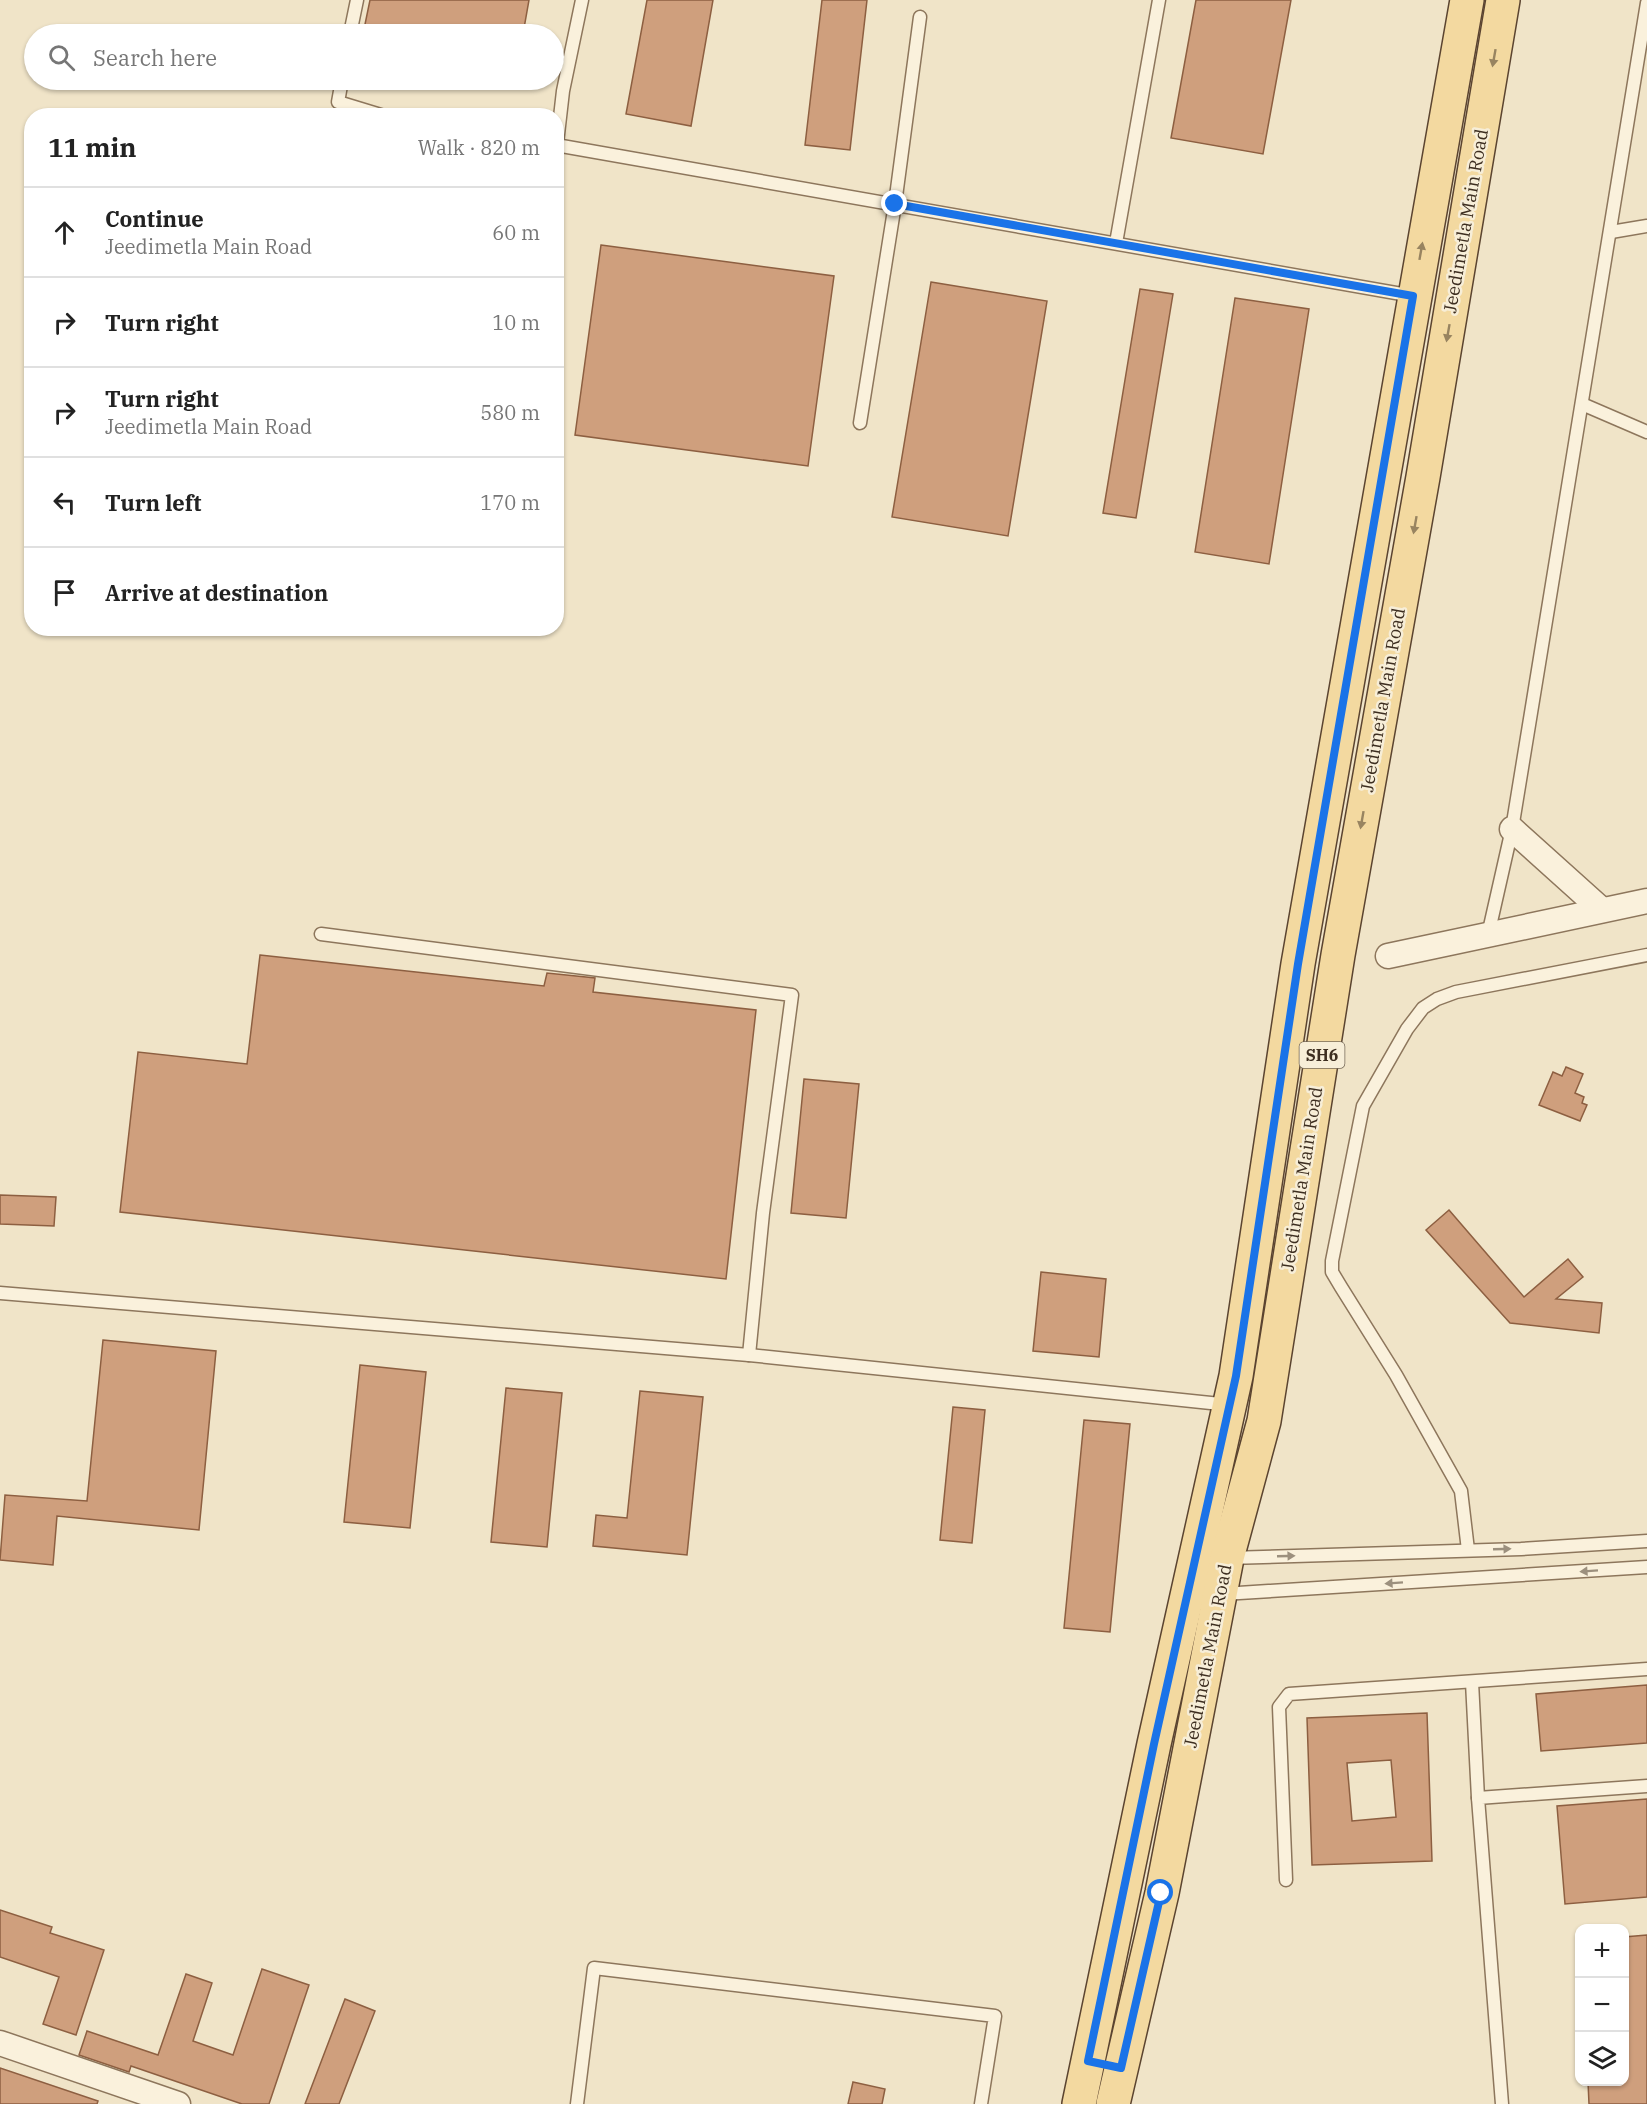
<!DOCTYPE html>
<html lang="en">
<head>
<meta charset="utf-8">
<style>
	:root { --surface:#fff; --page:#f6f6f6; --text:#222; --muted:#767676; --line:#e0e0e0 }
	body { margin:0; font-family:"IBM Plex Serif",serif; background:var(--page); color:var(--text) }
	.controls { position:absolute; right:18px; bottom:18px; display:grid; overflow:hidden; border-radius:12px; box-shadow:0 2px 4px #0004 }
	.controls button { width:54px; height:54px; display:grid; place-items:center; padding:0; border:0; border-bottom:2px solid var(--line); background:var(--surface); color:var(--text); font:30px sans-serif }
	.stop { position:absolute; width:18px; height:18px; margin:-14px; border:4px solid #1a73e8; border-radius:50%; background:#fff }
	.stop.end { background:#1a73e8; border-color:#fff; box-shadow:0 2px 6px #0008 }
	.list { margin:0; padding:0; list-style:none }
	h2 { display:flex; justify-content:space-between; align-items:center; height:78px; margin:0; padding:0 24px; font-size:26px }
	h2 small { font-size:20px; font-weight:400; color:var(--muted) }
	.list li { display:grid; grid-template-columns:39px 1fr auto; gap:18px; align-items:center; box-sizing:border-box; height:90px; padding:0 24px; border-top:2px solid var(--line) }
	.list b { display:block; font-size:22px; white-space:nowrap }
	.list p { margin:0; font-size:20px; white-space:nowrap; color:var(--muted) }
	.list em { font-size:20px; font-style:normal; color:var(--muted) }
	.icon { flex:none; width:33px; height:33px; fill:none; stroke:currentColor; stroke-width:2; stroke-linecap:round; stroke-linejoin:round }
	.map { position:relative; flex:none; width:1647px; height:2104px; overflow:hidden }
	.search { position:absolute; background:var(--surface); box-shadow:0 2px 4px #0004; left:24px; top:24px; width:540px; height:66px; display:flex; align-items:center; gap:15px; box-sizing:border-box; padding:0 21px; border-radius:33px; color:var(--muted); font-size:22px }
	.panel { position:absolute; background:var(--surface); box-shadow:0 2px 4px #0004; left:24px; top:108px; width:540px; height:528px; border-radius:24px }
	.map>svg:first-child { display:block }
	.building { fill:#cf9f7d; stroke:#8d5f41; stroke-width:1.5; fill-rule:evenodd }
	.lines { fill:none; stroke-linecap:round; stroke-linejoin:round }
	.service-casing { stroke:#8d765c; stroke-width:15 }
	.minor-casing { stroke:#8d765c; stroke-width:27 }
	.primary-casing { stroke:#5b4430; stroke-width:36 }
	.service { stroke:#faf1dc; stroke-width:12 }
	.minor { stroke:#faf1dc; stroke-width:24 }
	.primary { stroke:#f3d9a0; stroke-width:33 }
	.oneway { fill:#988460 }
	.oneway2 { fill:#9c907e }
	.route { stroke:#1a73e8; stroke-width:8 }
	.labels { text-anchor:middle; stroke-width:5; stroke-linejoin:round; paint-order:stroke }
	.shield { fill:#f7eed8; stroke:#756857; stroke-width:1.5 }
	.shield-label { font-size:16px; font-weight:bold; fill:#3d2e20 }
	.street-label { font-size:18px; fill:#3d2e20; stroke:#f7eed8 }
</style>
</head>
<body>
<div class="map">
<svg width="1647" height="2104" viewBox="0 0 1647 2104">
	<rect width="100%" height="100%" fill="#f0e4c8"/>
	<!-- building -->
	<g class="building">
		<path d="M370,0H529L523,34H363Z"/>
		<path d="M647,0H713L691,126L626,114Z"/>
		<path d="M822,0H867L850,150L805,145Z"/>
		<path d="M1196,0H1291L1263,154L1171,138Z"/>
		<path d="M601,245L834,276L808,466L575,435Z"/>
		<path d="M931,282L1047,301L1008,536L892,517Z"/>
		<path d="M1140,289L1173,294L1136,518L1103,513Z"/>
		<path d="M1235,298L1309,309L1269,564L1195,552Z"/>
		<path d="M260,955L544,986L547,973L586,977L595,978L593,992L756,1010L726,1279L120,1212L138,1052L247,1064Z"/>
		<path d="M1566,1067L1583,1074L1575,1093L1584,1097L1582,1103L1587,1105L1580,1121L1539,1105L1553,1072L1562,1076Z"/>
		<path d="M804,1079L859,1084L846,1218L791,1213Z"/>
		<path d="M0,1195L56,1197L54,1226L0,1224Z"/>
		<path d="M1449,1210L1524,1297L1568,1259L1583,1277L1556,1299L1602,1303L1599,1333L1510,1323L1426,1230Z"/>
		<path d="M1041,1272L1106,1279L1099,1357L1033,1351Z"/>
		<path d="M103,1340L216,1351L199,1530L57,1516L53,1565L0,1560L5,1495L87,1501Z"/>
		<path d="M360,1365L426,1372L410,1528L344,1522Z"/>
		<path d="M506,1388L562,1393L547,1547L491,1542Z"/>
		<path d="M640,1391L703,1397L687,1555L593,1546L596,1515L627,1518Z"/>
		<path d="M953,1407L985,1410L972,1543L940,1540Z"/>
		<path d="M1084,1420L1130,1424L1110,1632L1064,1628Z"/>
		<path d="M1647,1685V1743L1541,1751L1536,1694Z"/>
		<path d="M1427,1713L1432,1861L1312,1865L1307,1718ZM1391,1760L1396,1817L1352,1821L1347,1763Z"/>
		<path d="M1647,1799V1897L1565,1904L1557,1806Z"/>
		<path d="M0,1910L52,1927L50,1933L104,1950L76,2035L43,2024L59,1977L0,1957Z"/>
		<path d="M1647,1935V2104H1589L1588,2082H1624V1937Z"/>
		<path d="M262,1969L309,1985L269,2104H242L131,2066L129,2072L79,2055L87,2031L158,2055L186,1974L212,1983L193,2041L233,2055Z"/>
		<path d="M345,1999L375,2011L339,2104H305Z"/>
		<path d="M0,2068L98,2101L97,2104H0Z"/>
		<path d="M853,2082L885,2089L882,2104H848Z"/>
	</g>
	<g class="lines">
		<defs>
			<g id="service">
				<path d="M350,34L357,0"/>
				<path d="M342,80L338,102L384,116"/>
				<path d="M556,145L1413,296"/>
				<path d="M556,152L563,91L582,0"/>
				<path d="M1611,232L1647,226"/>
				<path d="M1116,243L1159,0"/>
				<path d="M1582,404L1647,432"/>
				<path d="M860,423L895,204L920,17"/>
				<path d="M321,934L792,995L763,1213L749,1355"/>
				<path d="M1488,935L1512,829L1647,3"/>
				<path d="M0,1293L749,1355L1230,1405"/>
				<path d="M1468,1550L1461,1491L1396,1375L1341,1287L1332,1272V1261L1363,1106L1407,1029L1423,1008L1437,999L1456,992L1647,955"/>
				<path d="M1228,1558L1521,1549L1647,1541"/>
				<path d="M1223,1594L1647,1567"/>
				<path d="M1472,1682L1478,1798"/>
				<path d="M1286,1880L1279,1707L1289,1694L1647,1669"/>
				<path d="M577,2104L594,1968L995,2016L981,2104"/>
				<path d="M1502,2104L1478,1798L1647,1786"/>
			</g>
			<g id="minor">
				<path d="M1512,829L1602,910"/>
				<path d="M1388,956L1647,901"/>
				<path d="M0,2043L178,2104"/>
			</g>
			<g id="primary">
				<path d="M1079,2104L1154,1744L1236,1376L1298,964L1467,0"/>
				<path d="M1113,2104L1162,1893L1227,1558L1264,1421L1338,955L1423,477L1503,0"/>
			</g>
		</defs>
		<!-- service casing -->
		<use href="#service" class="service-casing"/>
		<!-- minor casing -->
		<use href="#minor" class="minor-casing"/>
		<!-- primary casing -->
		<use href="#primary" class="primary-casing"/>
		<!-- service -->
		<use href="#service" class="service"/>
		<!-- minor -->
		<use href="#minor" class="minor"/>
		<!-- primary -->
		<use href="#primary" class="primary"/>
	</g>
	<!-- one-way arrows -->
	<defs><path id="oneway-solid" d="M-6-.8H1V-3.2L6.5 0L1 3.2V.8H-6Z" transform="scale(1.5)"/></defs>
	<g class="oneway">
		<use href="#oneway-solid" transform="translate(1494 58) rotate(100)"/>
		<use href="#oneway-solid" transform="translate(1421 251) rotate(-80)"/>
		<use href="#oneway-solid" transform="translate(1448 333) rotate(100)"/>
		<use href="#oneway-solid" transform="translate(1415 525) rotate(100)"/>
		<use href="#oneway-solid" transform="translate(1362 820) rotate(100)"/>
	</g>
	<g class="oneway2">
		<use href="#oneway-solid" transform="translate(1502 1549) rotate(-2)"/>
		<use href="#oneway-solid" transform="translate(1286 1556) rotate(-2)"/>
		<use href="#oneway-solid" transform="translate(1589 1571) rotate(176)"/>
		<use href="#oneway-solid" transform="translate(1394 1583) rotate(176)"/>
	</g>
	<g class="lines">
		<!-- route -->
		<path class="route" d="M895,204L1413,296L1298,964L1236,1376L1154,1744L1088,2061L1121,2068L1161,1893"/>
	</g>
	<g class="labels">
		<!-- shield labels -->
		<rect class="shield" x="1299.5" y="1042" width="45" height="26" rx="4.5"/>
		<g class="shield-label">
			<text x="1322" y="1061">SH6</text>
		</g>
		<!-- street labels -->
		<g class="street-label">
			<text transform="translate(1466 221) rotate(-80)" y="6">Jeedimetla Main Road</text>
			<text transform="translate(1383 700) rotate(-80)" y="6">Jeedimetla Main Road</text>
			<text transform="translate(1302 1179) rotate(-81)" y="6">Jeedimetla Main Road</text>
			<text transform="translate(1208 1656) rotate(-79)" y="6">Jeedimetla Main Road</text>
		</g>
	</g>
</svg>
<div class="controls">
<button>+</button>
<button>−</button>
<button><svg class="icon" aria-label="layers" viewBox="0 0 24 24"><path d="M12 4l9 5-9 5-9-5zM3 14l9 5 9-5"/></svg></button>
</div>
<div class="stop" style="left:1161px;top:1893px"></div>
<div class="stop end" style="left:895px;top:204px"></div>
<div class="search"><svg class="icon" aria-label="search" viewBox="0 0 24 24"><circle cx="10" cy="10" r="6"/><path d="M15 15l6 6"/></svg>Search here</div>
<section class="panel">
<h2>11 min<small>Walk · 820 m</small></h2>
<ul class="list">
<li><svg class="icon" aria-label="ahead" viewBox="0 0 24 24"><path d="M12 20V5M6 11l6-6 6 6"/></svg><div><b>Continue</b><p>Jeedimetla Main Road</p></div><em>60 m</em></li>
<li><svg class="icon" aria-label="right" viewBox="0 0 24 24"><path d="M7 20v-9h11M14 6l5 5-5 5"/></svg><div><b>Turn right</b></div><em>10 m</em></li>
<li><svg class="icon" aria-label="right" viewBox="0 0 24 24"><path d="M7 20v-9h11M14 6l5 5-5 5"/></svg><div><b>Turn right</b><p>Jeedimetla Main Road</p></div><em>580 m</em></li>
<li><svg class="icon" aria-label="left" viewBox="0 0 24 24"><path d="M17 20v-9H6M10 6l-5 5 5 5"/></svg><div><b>Turn left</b></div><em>170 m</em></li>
<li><svg class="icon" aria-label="arrive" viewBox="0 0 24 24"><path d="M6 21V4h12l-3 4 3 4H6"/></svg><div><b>Arrive at destination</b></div></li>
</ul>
</section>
</div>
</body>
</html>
